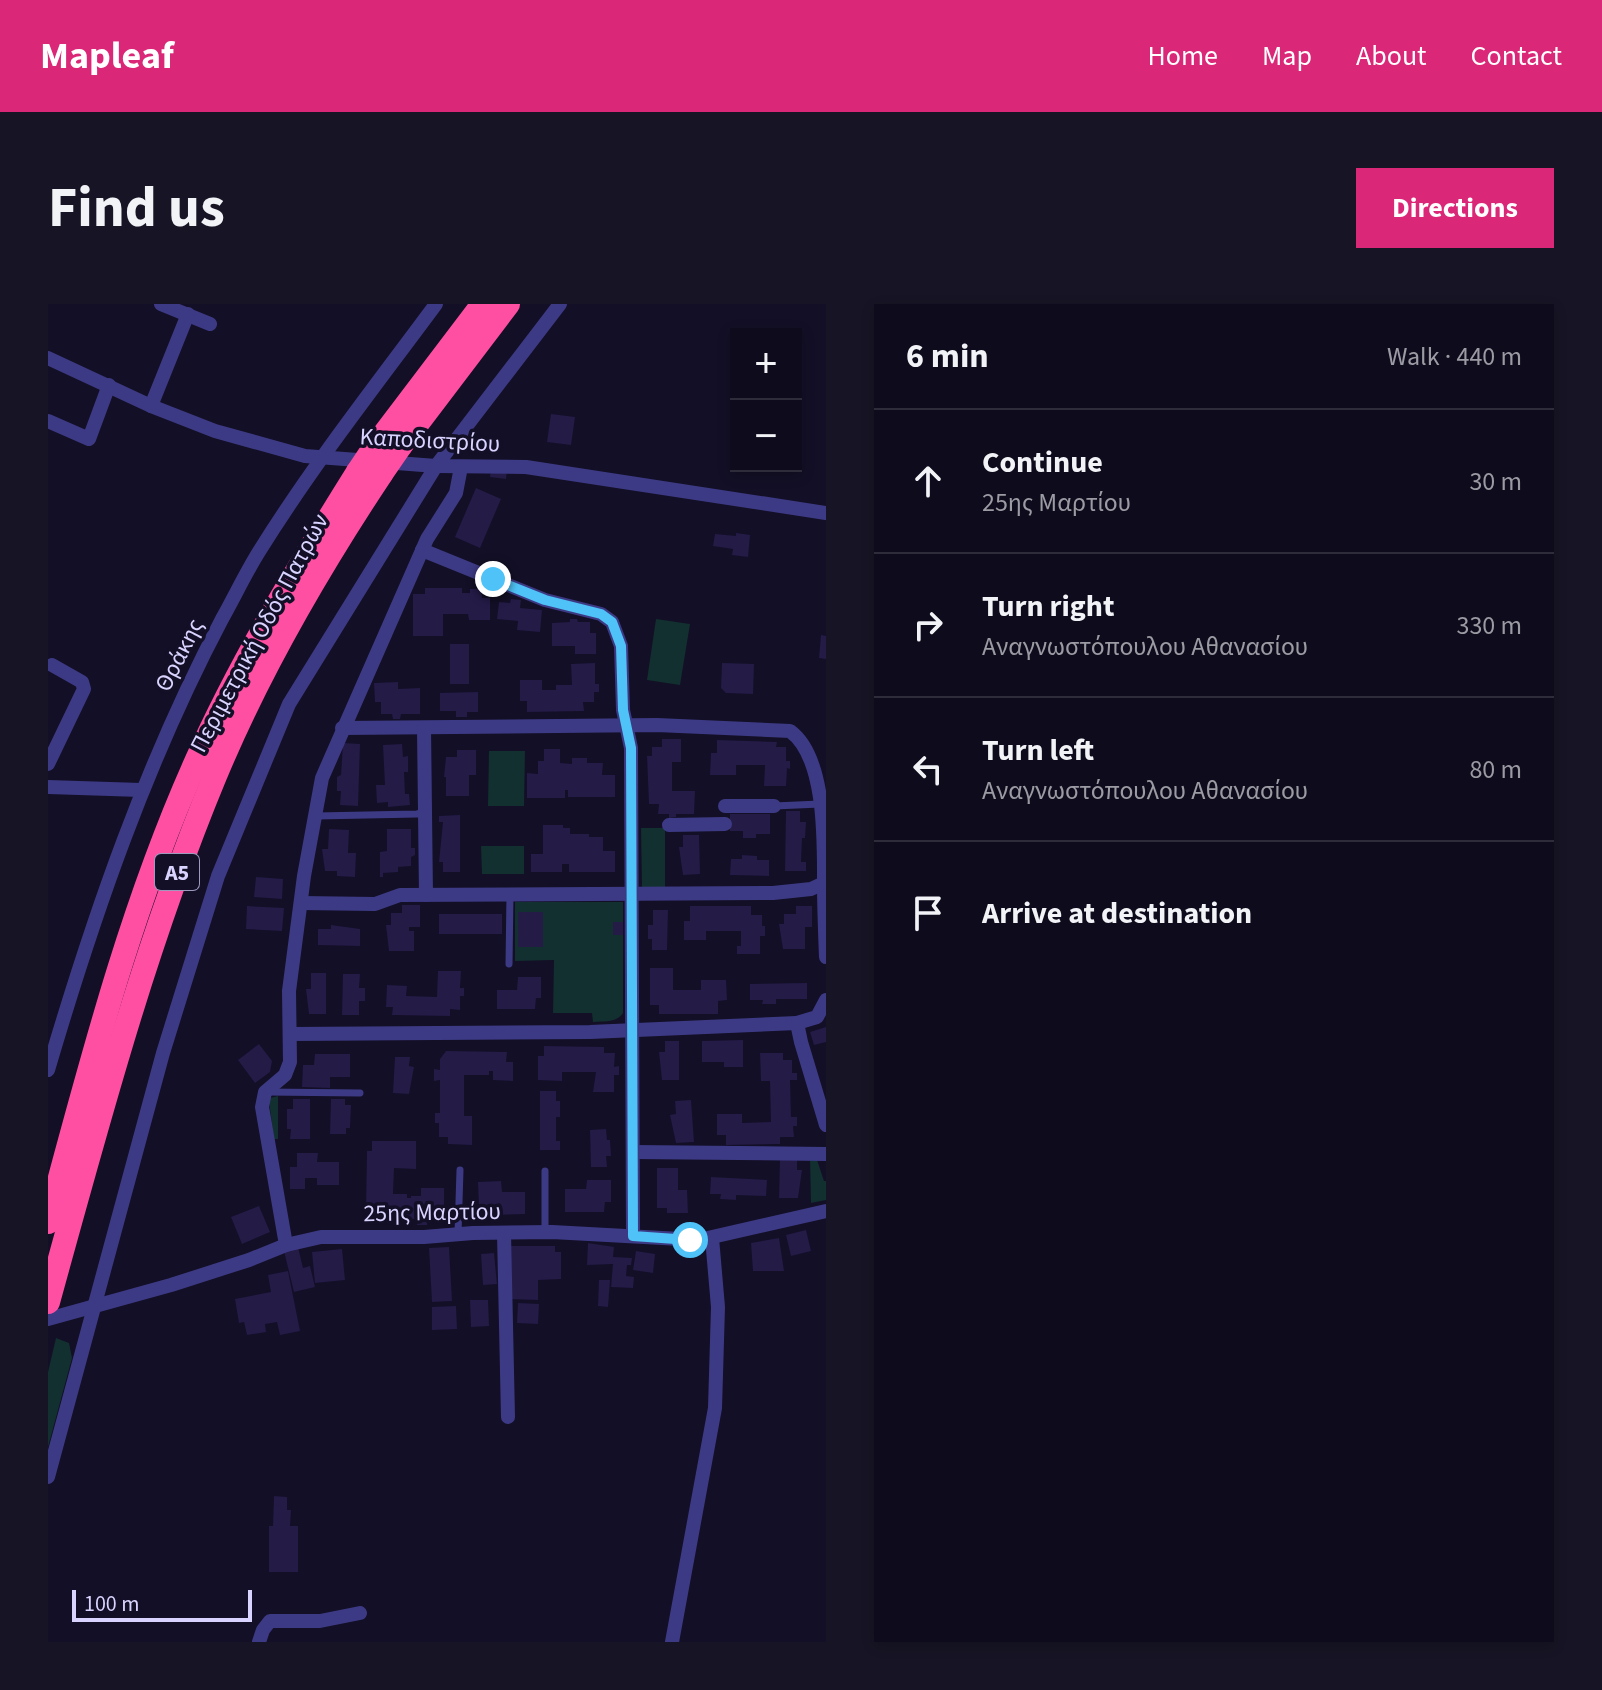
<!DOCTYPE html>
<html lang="en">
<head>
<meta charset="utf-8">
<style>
	:root { --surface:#0e0b1c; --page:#171425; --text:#f1f3f6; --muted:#9b9ba3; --line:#2e2b3b; --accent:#db2777 }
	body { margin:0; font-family:"Source Sans 3",sans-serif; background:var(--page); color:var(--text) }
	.controls { position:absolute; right:24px; top:24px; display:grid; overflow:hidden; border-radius:0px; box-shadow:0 4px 12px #0003 }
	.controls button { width:72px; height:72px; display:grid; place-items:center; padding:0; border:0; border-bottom:2px solid var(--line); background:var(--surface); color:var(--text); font:40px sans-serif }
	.scale { position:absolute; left:24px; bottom:20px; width:180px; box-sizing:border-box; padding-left:8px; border:4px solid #d9d4ff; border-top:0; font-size:22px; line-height:28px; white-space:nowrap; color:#d9d4ff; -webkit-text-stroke:6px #130f26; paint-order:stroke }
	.stop { position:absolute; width:24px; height:24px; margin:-18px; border:6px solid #4fc3f7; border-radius:50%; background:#fff }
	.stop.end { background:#4fc3f7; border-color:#fff; box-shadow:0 2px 8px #0008 }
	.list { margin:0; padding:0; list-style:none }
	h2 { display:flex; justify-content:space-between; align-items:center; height:104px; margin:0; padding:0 32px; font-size:34px }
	h2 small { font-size:26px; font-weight:400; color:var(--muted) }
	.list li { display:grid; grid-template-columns:52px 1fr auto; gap:24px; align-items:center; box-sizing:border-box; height:144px; padding:0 32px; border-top:2px solid var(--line) }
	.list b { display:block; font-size:30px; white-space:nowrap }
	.list p { margin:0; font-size:26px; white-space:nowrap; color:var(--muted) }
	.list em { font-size:26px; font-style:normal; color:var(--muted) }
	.icon { flex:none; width:44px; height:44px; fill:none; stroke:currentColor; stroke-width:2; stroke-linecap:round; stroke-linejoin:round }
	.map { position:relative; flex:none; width:778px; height:1338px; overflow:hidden; border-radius:0px }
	header { display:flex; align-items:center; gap:48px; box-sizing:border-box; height:112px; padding:0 40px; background:var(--accent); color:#fff }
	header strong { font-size:38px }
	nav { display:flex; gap:44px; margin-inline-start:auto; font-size:28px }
	.intro { display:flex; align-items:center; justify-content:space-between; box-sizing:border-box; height:192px; padding:0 48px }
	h1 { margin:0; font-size:56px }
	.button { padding:20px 36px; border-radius:0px; background:var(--accent); color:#fff; font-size:28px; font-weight:700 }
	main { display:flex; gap:48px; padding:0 48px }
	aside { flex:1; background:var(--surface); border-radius:0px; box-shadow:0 4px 12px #0003 }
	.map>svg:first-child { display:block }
	.green { fill:#12302f }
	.building { fill:#241b47 }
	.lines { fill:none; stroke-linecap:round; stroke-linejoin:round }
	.lane { stroke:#3d3a85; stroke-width:7 }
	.street { stroke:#3d3a85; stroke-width:14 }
	.highway { stroke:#ff4fa3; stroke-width:24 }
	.highway-bridge { stroke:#ff4fa3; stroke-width:24 }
	.route { stroke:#4fc3f7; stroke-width:10 }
	.labels { text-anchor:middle; stroke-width:7; stroke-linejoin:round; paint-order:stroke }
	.shield { fill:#130f26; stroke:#9e99be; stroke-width:2 }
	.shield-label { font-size:22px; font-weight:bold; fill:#d9d4ff }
	.street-label { font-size:24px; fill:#d9d4ff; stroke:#130f26 }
</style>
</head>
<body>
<header>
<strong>Mapleaf</strong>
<nav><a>Home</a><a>Map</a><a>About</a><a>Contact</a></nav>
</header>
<div class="intro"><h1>Find us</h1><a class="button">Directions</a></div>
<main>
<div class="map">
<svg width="778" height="1338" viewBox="0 0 778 1338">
	<rect width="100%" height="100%" fill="#130f26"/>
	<!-- green -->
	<g class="green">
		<path d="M608,315L642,320L632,381L599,376Z"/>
		<path d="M441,447H477L476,502H440Z"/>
		<path d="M593,524H617V583H594Z"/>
		<path d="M433,542H476V570H434Z"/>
		<path d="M467,598H575V709C569,719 556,717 545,718L544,709H505L506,656L467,657Z"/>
		<path d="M230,792V835H226L221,797L222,794Z"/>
		<path d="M762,853H768L776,877H778V896L763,899Z"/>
		<path d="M8,1034L21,1039L24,1054L0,1143V1068Z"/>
	</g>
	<!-- building -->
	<g class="building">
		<path d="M503,110L527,113L523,141L499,138Z"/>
		<path d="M443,164L459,166L458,175L442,173Z"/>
		<path d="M428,184L453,195L432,244L407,233Z"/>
		<path d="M688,229L702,231L700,253L684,251L685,245L665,242L667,230L688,232Z"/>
		<path d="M377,284H414V289H422V285H433L434,294H442V316H421L420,310H395V332H365V290H377Z"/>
		<path d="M463,295L473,296L472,304L494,306L492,328L469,326L470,317L449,315L451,298L462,299Z"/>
		<path d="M522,315H529L530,318H542V329H548V350H527V342H504V319L522,318Z"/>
		<path d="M773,331L778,332V355L771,354Z"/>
		<rect x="402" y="340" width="19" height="40"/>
		<path d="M547,359V380H551V388H546V398H535L536,407L479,408V397H472V376H494V386H508V381H524L523,360Z"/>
		<path d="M674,359L706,360L705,390L678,389L673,384Z"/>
		<path d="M350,378V385L372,384V410H353L352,415H345L344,410H333V398H327L326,379Z"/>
		<path d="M430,388V408H419V413H408V407H392V389Z"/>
		<path d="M614,435H633V458H624V487H647L646,510H628V513L621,514V510H610L611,500H601L599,452H604V443H614Z"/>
		<path d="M669,436L729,438L728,443H738V457H742V465L739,464L738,482H716L717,461H688V471H662L663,449H669Z"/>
		<path d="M295,439L312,440L310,502L292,501L293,487H289V473L293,471Z"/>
		<path d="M354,440L355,453L360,452V468H356L357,490H361L362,501L340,503V498L329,499L328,481H337L335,441Z"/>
		<path d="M496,445H512V459L524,460V454H539V459H555L554,471H567V493H520V486H517V494H479V469L490,470V457H496Z"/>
		<path d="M409,446H428V471H421V492H398V473H396L398,453H409Z"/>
		<path d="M738,507H752V518H758L757,534H754L753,558H758V567H737Z"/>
		<path d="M682,510H722V530H708V534H695V527H682Z"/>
		<path d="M412,511V568H395V558H391L395,518H391V512Z"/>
		<path d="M495,521H515V524H522V530H541V533H555V547H567V568H521V560H514V568H483V550H495Z"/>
		<path d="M281,525L301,526L300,549H308L307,573L289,572V567H277L274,545H280Z"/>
		<path d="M339,525H363V544H367V551L363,553V562L350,563V568L335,569V573H332V548L339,547Z"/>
		<path d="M635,531H651L652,570L635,571L631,543H635Z"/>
		<path d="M694,551L709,552V556H721V572L682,571L683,555H694Z"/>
		<path d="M208,573L235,575L234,595L206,593Z"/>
		<path d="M354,601H372V623H361V627H366V647H341L338,621H343V609H354Z"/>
		<path d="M199,602L236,604L234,627L198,625Z"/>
		<path d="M642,602H703V611H714V622H717V632H712V650H689V642H693V627H658V636H636V617H642Z"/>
		<path d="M748,602H764V623H757V645H735L731,620H736V610H748Z"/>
		<path d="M605,606H620L619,646H604V635H600V621H605Z"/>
		<rect x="470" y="608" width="25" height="35"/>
		<rect x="391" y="610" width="63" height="20"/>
		<rect x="565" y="618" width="10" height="13"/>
		<path d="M283,621L312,625V642L270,641V625H283Z"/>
		<path d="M602,664H625V686H653V676H678L679,696L670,697V710H611V701H602Z"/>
		<path d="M390,667H413L412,684H416V692H412V706L402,705V712L344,711L345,703H338L339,681L359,682L358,692L389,693Z"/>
		<path d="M263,669H278V710H261L258,685H263Z"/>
		<path d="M295,670H312L311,684H317V697H311V711H294Z"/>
		<path d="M470,673H493V694H488L487,705H449V686H469Z"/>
		<path d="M759,679V695H728V700H714L715,696H702V680Z"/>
		<path d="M778,723V738L766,741L762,728Z"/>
		<path d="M695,736V763H676V758H654V737Z"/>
		<path d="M617,737H631V776H614L611,748H617Z"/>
		<path d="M211,740L224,757L222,768L207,779L190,756Z"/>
		<path d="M496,742L556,743V749H567L566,763L571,762V771H566V788H545L548,768H514V777L490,776V752H496Z"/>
		<path d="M398,747L459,748L458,758H465V777L445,776V767H441V771H416V812H424V841L400,840V833H391V819H387V809H392V776L386,777V765L392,766V755Z"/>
		<path d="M712,749H735V756H744V769H749V776H742L743,813H749V822H745L746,833H732V840L678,841V831H669V810H694V819L723,818L722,777H713Z"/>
		<path d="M267,750H302V773H282V784L254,783L255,761H266Z"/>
		<path d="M347,753H362L361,762L366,763L361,790L345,789Z"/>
		<path d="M492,787H508V797H512V813H508V837H512V846H492Z"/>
		<path d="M245,795H262V835H242L243,825H239V805H245Z"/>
		<path d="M283,795H297V801H303L302,824H298V830H282Z"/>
		<path d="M643,796L646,838L628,839L622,811L628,810L627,797Z"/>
		<path d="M558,825L559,836H562L563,852H558L559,863H543L542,826Z"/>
		<path d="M324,837H368V865L346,864L345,890H359V894H363V892H373V884H396V903H389V915H379V921H369V915H333V908H318L319,847H324Z"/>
		<path d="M249,849H270L269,858H291V881H269V874H257V885H242V863H249Z"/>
		<path d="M732,855L749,856V866H754L750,894H731Z"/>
		<path d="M609,864H630V886H639L640,909H619V904H609Z"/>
		<path d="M663,873L719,876L718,892L688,891V896L672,895L673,890H662Z"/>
		<path d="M539,876H563V898H557L556,908H517V885H538Z"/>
		<path d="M453,877L454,888H477V910L440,911L439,902H431L430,878Z"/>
		<path d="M211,902L222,928L194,940L183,913Z"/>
		<path d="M758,926L763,947L743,952L738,931Z"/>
		<path d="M731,934L736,967H705L703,939Z"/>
		<path d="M540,939L566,943L565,953L584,954L583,961H579L578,972L586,973L585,984L563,983L565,960L539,961Z"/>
		<path d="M462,942H507V948H513V975L490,976V996L461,995Z"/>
		<path d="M250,943L255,964L262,962L267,983L246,988L236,947Z"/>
		<path d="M401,943L404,997L384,998L381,944Z"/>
		<path d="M294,945L297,976L267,979L264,948Z"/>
		<path d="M588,947L607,950L605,969L585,966Z"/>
		<path d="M446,949L449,980L435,981L433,950Z"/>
		<path d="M240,967L252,1027L232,1031L229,1018L217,1020L218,1028L199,1031L196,1018L191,1019L187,995L223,988L220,971Z"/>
		<path d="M551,976H562L560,1003L550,1002Z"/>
		<path d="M422,996H440L441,1022L423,1023Z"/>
		<path d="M470,999L491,1000L490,1020L469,1019Z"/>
		<path d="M408,1002L409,1025L384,1026V1003Z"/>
		<path d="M226,1192L239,1193V1206H243L242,1222H250V1268H221V1222H225Z"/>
	</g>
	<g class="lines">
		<!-- lane -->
		<g class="lane">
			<path d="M726,502L772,500"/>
			<path d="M268,512L369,510L377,508"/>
			<path d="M461,660L462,590"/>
			<path d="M218,788L312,789"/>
			<path d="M497,928V867"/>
			<path d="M410,930L412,866"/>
		</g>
		<!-- street -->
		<g class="street">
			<path d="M113,0L162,20"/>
			<path d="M0,54L103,102L167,127L257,152L388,162L478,163L778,209"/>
			<path d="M103,102L140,10"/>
			<path d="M0,117L41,135L61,81"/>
			<path d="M374,246L497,296L553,310L564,318L573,342L575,406L583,444L585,932"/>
			<path d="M294,424L609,421L742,427C778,453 776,537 776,579C776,603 777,628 778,653"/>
			<path d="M376,424L378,591"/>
			<path d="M0,460L36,385L34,378L4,361"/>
			<path d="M0,483L93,486"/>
			<path d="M677,502H726"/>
			<path d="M621,521L677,520"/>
			<path d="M253,599L327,600L352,591L725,589L763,585L778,578"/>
			<path d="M778,696L769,713L749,719L753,738L778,821"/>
			<path d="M243,730L542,728L749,719"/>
			<path d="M0,766C46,610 98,459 174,315C187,292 198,268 212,246C265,161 328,81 388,0"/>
			<path d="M585,848L778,850"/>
			<path d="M456,929L460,1113"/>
			<path d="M238,941L214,803L217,788L237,771L242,758L241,687L256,572L274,474L379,235L408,189L413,163"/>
			<path d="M0,1015L123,981L201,956L238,941L273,933H376L425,929L504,928L651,936L778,907"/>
			<path d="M0,1173L115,749L170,572L241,400L388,162L512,0"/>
			<path d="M211,1338L215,1326L222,1317H272L312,1309"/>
			<path d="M624,1338L667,1104L670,1003L664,934"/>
		</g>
		<!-- highway -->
		<g class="highway">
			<path d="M328,141L435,0"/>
			<path d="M353,141L460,0"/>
			<path d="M0,918C42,763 82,605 148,458C193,357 251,262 310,168"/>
			<path d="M0,998C49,821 96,643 167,472C211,366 270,265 333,170"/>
		</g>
		<!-- highway-bridge -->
		<g class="highway-bridge">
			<path d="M310,168L328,141"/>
			<path d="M333,170L353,141"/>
		</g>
	</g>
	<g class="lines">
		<!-- route -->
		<path class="route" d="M445,275L497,296L553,310L564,318L573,342L575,406L583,444L585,932L642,936"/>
	</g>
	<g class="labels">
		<!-- shield labels -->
		<rect class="shield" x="107" y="550" width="44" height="36" rx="6"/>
		<g class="shield-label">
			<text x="129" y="576">Α5</text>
		</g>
		<!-- street labels -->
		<g class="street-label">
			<text transform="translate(382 136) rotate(3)" y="8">Καποδιστρίου</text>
			<text transform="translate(211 329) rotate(-62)" y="8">Περιμετρική Οδός Πατρών</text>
			<text transform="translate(131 351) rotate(-63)" y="8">Θράκης</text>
			<text transform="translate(384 908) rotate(-1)" y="8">25ης Μαρτίου</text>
		</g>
	</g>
</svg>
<div class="controls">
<button>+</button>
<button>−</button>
</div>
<div class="scale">100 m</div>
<div class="stop" style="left:642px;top:936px"></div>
<div class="stop end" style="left:445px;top:275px"></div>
</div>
<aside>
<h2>6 min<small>Walk · 440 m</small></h2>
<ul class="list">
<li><svg class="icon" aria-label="ahead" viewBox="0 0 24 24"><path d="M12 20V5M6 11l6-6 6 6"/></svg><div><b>Continue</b><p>25ης Μαρτίου</p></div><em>30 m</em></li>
<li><svg class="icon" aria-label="right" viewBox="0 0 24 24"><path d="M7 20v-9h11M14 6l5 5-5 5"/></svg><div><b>Turn right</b><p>Αναγνωστόπουλου Αθανασίου</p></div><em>330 m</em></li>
<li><svg class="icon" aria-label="left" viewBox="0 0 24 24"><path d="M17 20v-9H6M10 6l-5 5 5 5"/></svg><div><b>Turn left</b><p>Αναγνωστόπουλου Αθανασίου</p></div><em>80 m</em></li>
<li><svg class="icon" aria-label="arrive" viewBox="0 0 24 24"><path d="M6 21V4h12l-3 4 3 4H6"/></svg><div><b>Arrive at destination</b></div></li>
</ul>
</aside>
</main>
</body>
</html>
